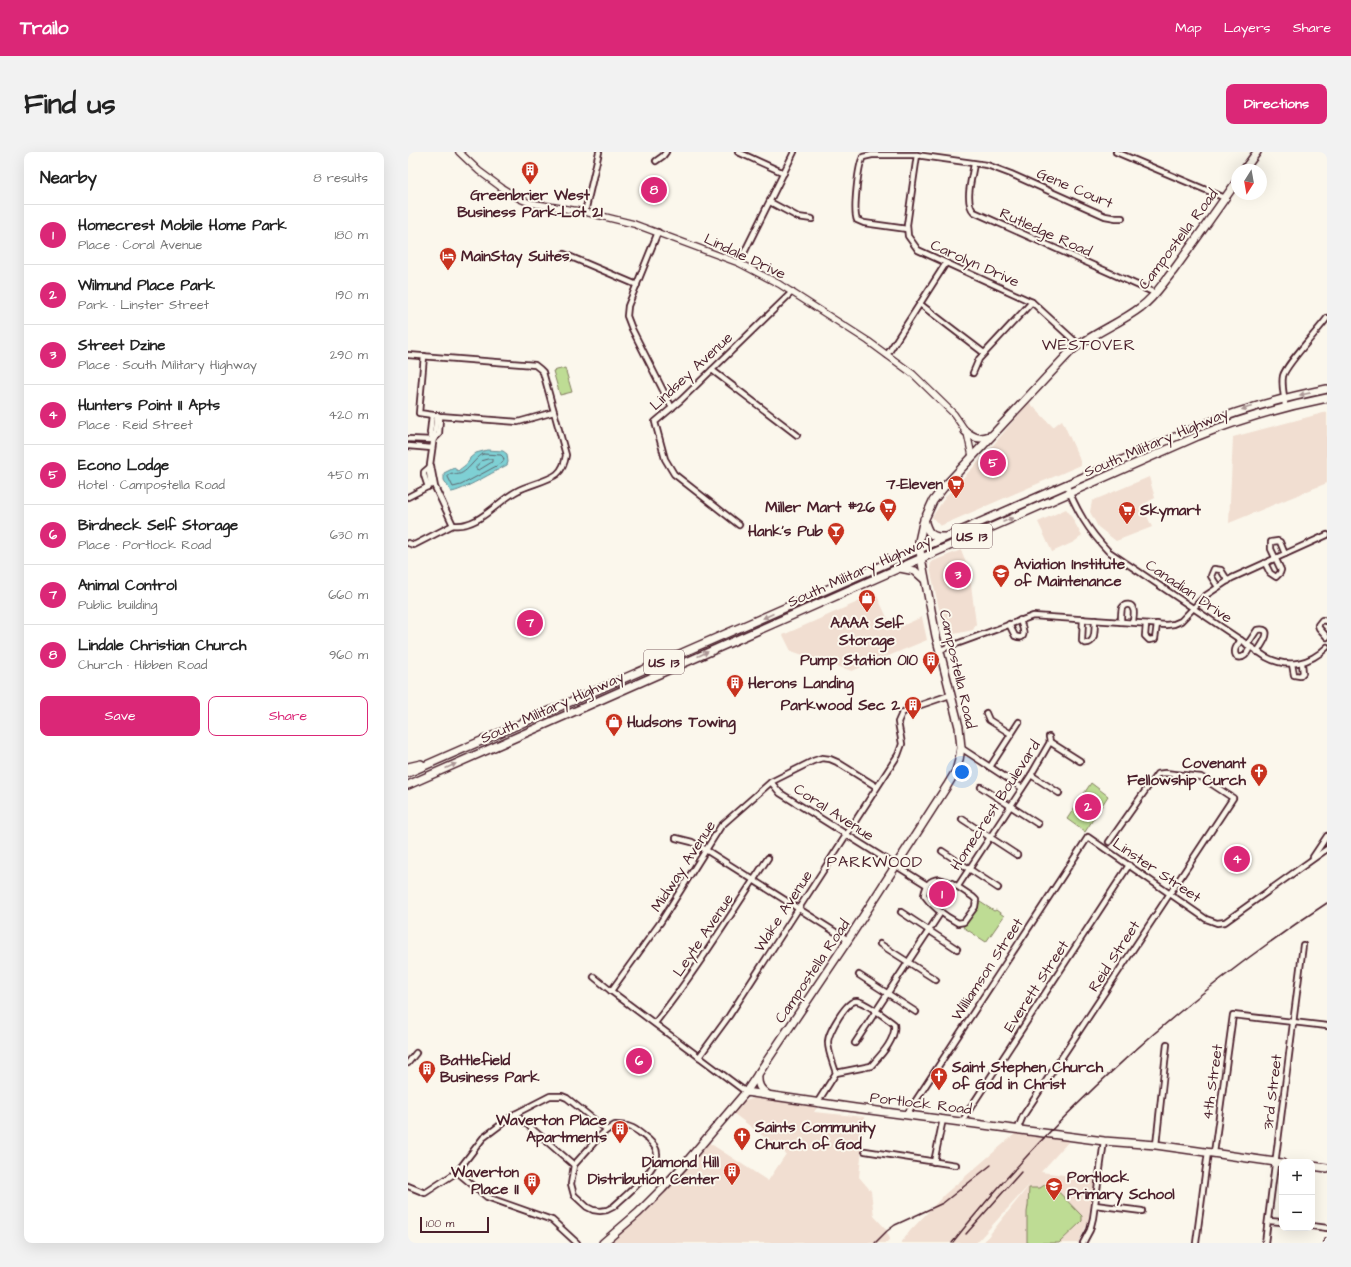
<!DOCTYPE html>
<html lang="en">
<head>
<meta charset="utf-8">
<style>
	:root { --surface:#fff; --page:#f2f2f2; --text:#222; --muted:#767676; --line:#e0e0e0; --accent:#db2777 }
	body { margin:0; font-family:"Architects Daughter",sans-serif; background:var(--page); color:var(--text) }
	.controls { position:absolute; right:12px; bottom:12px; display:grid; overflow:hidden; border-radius:8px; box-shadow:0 4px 16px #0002 }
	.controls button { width:36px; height:36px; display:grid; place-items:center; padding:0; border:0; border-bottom:1px solid var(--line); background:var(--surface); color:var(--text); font:20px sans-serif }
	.compass { position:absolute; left:823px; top:12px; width:36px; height:36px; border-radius:50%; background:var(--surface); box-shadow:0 4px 16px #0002; rotate:191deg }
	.scale { position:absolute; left:12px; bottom:10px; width:69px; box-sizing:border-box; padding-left:4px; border:2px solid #4a1f2b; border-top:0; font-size:11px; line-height:14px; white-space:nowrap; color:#4a1f2b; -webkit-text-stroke:3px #fbf7ec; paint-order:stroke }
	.you { position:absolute; left:554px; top:620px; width:14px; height:14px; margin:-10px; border:3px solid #fff; border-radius:50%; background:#1a73e8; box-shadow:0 0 0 6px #1a73e833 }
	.badge { display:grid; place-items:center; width:26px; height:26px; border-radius:50%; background:var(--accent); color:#fff; font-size:13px; font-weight:700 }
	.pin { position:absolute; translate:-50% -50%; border:2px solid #fff; box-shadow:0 1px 4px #0006 }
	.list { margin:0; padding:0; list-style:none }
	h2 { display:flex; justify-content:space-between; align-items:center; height:52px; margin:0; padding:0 16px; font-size:17px }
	h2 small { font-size:13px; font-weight:400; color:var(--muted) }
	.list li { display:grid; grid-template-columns:26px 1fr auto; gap:12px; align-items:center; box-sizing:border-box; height:60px; padding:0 16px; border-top:1px solid var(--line) }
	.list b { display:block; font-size:15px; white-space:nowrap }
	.list p { margin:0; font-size:13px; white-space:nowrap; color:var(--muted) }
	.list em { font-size:13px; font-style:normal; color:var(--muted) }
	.actions { display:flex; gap:8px; padding:12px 16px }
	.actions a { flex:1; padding:9px 0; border:1px solid var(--accent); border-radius:8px; text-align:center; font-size:14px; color:var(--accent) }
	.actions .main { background:var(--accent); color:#fff }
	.map { position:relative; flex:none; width:919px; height:1091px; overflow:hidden; border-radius:8px }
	header { display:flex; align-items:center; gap:24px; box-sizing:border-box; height:56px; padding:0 20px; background:var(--accent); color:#fff }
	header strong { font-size:19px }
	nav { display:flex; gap:22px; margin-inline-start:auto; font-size:14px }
	.intro { display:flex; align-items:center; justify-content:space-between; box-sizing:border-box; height:96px; padding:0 24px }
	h1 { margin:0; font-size:28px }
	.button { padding:10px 18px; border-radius:8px; background:var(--accent); color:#fff; font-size:14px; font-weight:700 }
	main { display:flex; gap:24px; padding:0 24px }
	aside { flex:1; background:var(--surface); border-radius:8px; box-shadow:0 4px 16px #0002 }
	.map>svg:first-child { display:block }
	.built { fill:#f1ded1 }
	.green { fill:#bedc94; stroke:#847e60 }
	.water { fill:#7ed0d4; stroke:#698990 }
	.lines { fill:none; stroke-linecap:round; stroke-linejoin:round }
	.shore { stroke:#5f666f; stroke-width:1 }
	.minor-casing { stroke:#4a1f2b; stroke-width:8 }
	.tertiary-casing { stroke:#4a1f2b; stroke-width:8 }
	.secondary-casing { stroke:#4a1f2b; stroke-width:10 }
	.primary-casing { stroke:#4a1f2b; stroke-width:10 }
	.minor { stroke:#fbf7ec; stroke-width:4.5 }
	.tertiary { stroke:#fbf7ec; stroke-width:5.5 }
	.secondary { stroke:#fbf7ec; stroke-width:7 }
	.primary { stroke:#fbf7ec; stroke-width:7 }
	.rail { stroke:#4a1f2b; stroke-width:1.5 }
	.oneway { fill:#ab9695 }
	.labels { text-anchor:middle; stroke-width:4; stroke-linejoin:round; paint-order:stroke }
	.shield { fill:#fbf7ec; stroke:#7f6065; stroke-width:1 }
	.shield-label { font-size:14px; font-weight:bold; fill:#4a1f2b }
	.street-label { font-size:15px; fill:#4a1f2b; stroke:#fbf7ec }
	.poi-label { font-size:15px; font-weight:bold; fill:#4a1f2b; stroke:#fbf7ec; text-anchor:start }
	.neighbourhood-label { font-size:16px; letter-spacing:1px; fill:#4a1f2b; stroke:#fbf7ec }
</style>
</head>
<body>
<header>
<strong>Trailo</strong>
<nav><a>Map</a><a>Layers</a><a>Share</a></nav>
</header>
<div class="intro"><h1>Find us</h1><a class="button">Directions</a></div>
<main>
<aside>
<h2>Nearby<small>8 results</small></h2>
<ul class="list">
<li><span class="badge">1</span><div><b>Homecrest Mobile Home Park</b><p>Place · Coral Avenue</p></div><em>180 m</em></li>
<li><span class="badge">2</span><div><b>Wilmund Place Park</b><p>Park · Linster Street</p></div><em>190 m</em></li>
<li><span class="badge">3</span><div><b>Street Dzine</b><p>Place · South Military Highway</p></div><em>290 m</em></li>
<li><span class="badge">4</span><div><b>Hunters Point II Apts</b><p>Place · Reid Street</p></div><em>420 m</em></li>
<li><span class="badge">5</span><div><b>Econo Lodge</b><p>Hotel · Campostella Road</p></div><em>450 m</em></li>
<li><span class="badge">6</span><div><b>Birdneck Self Storage</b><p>Place · Portlock Road</p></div><em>630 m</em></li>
<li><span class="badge">7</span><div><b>Animal Control</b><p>Public building</p></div><em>660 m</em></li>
<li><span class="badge">8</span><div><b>Lindale Christian Church</b><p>Church · Hibben Road</p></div><em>960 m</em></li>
</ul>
<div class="actions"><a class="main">Save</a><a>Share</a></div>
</aside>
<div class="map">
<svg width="919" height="1091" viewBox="0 0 919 1091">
	<rect width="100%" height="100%" fill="#fbf7ec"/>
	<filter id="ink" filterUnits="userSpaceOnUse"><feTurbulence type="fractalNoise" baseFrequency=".025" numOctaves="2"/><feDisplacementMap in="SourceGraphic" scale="8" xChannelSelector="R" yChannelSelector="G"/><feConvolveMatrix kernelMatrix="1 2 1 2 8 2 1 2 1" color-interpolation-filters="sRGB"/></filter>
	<g filter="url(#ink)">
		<!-- built -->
		<g class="built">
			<path d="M621,250L645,275L654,268L671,306L673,313L532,374L524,365L538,344L576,304Z"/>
			<path d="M919,260V331L821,371L825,285Z"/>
			<path d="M741,325L747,346L734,353L744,375L708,389L690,375L682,360L684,349Z"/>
			<path d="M658,357L662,362L674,384L666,390L644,400L630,370Z"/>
			<path d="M553,398L561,417L568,472L565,478L537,484L522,416L523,410Z"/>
			<path d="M468,442L485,478L514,465L519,488L444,519L383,499L375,483Z"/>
			<path d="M346,946L410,954L406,960L457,965L451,1025L463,1039L466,1064L477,1076L482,1087L479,1091H194L208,1080L300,990L360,1029L378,1002L325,961L335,950Z"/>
			<path d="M608,981L662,988L633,1020L687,1027L680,1070L670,1091H575L623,1031L568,1091H493L502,1079L537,1042Z"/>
		</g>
		<!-- green -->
		<g class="green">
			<path d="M157,216L164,240L152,243L145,219Z"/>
			<path d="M683,631L700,644L677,680L659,667Z"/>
			<path d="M572,750L586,759L588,758L596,764L578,790L555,775Z"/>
			<path d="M641,1030L674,1064V1069L651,1091H619V1060L620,1054L621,1036H632Z"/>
		</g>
		<!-- water -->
		<path class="water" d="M79,298L95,299L99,302L100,310L99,313C89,318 52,340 43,340L36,328V321L46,316L50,319C54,315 61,312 62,306L68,301Z"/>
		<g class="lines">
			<!-- shore -->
			<g class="shore">
				<path d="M75,302L93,303L95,305L96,308L94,311L53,333L45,335L40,325V323L44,321C56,328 65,307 75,302Z"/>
				<path d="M80,307H84V310L71,318L68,317V315L73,309Z"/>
			</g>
			<defs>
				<g id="minor">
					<path d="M330,0L376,21"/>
					<path d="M708,0L817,46"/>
					<path d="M509,3L499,73L500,84L510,98L624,150L671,193"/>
					<path d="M248,9L255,4L258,0"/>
					<path d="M566,12C564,25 556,50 566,60L747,141"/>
					<path d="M362,50L390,65L404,67"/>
					<path d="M177,60L191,0"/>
					<path d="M499,77L456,71L449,68C445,60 450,13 455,5L464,3H508L579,13L603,22L697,64L708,66H714"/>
					<path d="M250,80L220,154L219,164L224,177L264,256"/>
					<path d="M156,102L229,133"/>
					<path d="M331,111L386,0"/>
					<path d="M512,152L576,201"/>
					<path d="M0,203L127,213L132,217L135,220L158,303C157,310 154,318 149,322C140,329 120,333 109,339C88,350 71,376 45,373L27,335L23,314"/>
					<path d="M479,203L538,111"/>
					<path d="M16,204L11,261L32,264L110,270L146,260"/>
					<path d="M304,218L389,283"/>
					<path d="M565,221L571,207L624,150"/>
					<path d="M877,255C877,245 873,234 875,224C878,212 910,179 919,166"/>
					<path d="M24,263L22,281L25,288"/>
					<path d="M0,287L25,288L31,282L32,265"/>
					<path d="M0,294L24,296"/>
					<path d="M658,332C669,359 680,378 700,399L858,505C880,517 902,512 919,495"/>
					<path d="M23,333L21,320L29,263"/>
					<path d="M20,335L16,323V320L23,314"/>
					<path d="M0,345L25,332"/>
					<path d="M331,373L266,322L257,307L247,270L273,248L384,140"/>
					<path d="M0,391L6,393L45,373"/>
					<path d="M857,411L862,421L868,425L872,421L873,418L863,397V390L870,389L872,390L877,402"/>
					<path d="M810,435L803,424L806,417L813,418L820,429"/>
					<path d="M675,467L674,489L676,491C689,493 686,476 687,468"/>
					<path d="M919,469L914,468L910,473L911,476L919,485"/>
					<path d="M713,470C713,466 713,459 714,456C717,451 724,452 725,457C727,460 725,466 725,470"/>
					<path d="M601,472L607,484C621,490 614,474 612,468"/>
					<path d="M738,472L737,484L741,488L747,487L749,472"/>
					<path d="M833,488C829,494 824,499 829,505C837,507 839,501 842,495"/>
					<path d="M839,493L849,478C868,474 853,494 849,500"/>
					<path d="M532,498L625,464L758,473L766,472L773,469L797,444L824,426L919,383"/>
					<path d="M884,512L886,523L892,524L895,521L894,511"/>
					<path d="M578,561L581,568L603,582"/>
					<path d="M642,590L672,609"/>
					<path d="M553,596L614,636"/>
					<path d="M582,615L611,570"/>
					<path d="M623,623L651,641"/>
					<path d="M363,630L372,641L519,733"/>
					<path d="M573,635L630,672"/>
					<path d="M554,667L609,703"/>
					<path d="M268,686L284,690L298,698L440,788"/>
					<path d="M534,699L590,736"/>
					<path d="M905,705L919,684"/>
					<path d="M531,727L544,731L565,745L568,748L567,755L556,770L550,771C537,764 524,755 516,743C518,733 521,728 531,727Z"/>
					<path d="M550,734L623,623L642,590L641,585"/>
					<path d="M493,760L549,797"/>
					<path d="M472,792L528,828"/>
					<path d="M451,823L508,860"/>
					<path d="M186,825L203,839L338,940"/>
					<path d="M203,839L252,771L313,674L363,630L405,609L414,606L422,607L429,610L469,635"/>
					<path d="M247,871C288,819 323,762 360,706"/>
					<path d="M447,891L533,760"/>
					<path d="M291,905L321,864L490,603L494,592L490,570L494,561L501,557L542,543"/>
					<path d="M0,911L8,901"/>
					<path d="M409,951L428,921L463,914C472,904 489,887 486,872C478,866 459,851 449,849C439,847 420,881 420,890C420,900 425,911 428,921"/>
					<path d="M107,962L166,1013"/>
					<path d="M499,962L680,685L798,767L809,771L817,770L919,697"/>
					<path d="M555,969L559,961L721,713"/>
					<path d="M207,973C212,974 218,973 222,975C229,977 234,983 240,987C244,991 249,995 249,1002C250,1017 216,1045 205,1055L199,1058L192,1059L185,1058L179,1055L166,1043L163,1032L166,1013L192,984L199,978Z"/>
					<path d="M610,976L615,964L825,646L793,625L757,621L749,622L701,690"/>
					<path d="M748,993L759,892"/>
					<path d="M457,999L548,1013"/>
					<path d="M806,1001L825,863L919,874"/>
					<path d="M526,1010L535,967"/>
					<path d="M49,1020L79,1045L144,1068L169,1091"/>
					<path d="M0,1034L17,1041L49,1020L75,986L107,962L142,944H154L159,946L199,978"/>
					<path d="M687,1053L734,1059"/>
					<path d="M861,1069L874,1070"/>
					<path d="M904,1074L919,1076"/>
					<path d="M675,1091L682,1078L685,1066L696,989"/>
					<path d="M788,1091L800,1000"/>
					<path d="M857,1091L895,793"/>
					<path d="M919,1091V1089"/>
				</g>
				<path id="tertiary" d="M51,0L71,19L94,36L112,47L122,51L177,60L226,72L331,111L371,132L460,189L505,222L546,262L559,281L564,304"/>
				<g id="secondary">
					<path d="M836,18L849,0"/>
					<path d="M557,279C566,286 571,288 582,284"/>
					<path d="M350,922C349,933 352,937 360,943"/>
					<path d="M338,940L447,956L696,989L748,993L874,1011"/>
					<path d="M904,1014L919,1016"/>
					<path d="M195,1091L230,1061L254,1037L276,1013L338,940L440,788L539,634L548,619L551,608L553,596L551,575L528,484L513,406L511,389L515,371L525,349L536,335L663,199C685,181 711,172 733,155C746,146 755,131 765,119C787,89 808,59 829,29"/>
				</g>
				<g id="primary">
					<path d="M516,367C519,379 522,386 536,385"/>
					<path d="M492,416L507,419L516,427"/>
					<path d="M0,615L13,612"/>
					<path d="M0,621L792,274C833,257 875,246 919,237"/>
					<path d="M0,633L790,284C832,267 874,255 919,246"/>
				</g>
			</defs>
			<!-- minor casing -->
			<use href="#minor" class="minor-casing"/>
			<!-- tertiary casing -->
			<use href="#tertiary" class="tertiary-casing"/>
			<!-- secondary casing -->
			<use href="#secondary" class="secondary-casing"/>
			<!-- primary casing -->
			<use href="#primary" class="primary-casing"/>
			<!-- minor -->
			<use href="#minor" class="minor"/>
			<!-- tertiary -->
			<use href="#tertiary" class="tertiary"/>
			<!-- secondary -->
			<use href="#secondary" class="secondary"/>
			<!-- primary -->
			<use href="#primary" class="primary"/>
			<!-- rail -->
			<g class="rail">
				<path d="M558,1082L613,1020"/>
				<path d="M467,1091L479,1079L487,1073L535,1051L583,1013"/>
				<path d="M544,1091C647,961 780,842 919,751"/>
			</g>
		</g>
		<!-- one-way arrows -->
		<defs><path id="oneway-solid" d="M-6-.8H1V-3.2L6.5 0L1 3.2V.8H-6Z"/></defs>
		<g class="oneway">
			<use href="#oneway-solid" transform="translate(897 242) rotate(169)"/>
			<use href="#oneway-solid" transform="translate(839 256) rotate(162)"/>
			<use href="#oneway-solid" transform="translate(600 368) rotate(-23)"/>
			<use href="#oneway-solid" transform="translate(360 464) rotate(156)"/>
			<use href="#oneway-solid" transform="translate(295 502) rotate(-24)"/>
			<use href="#oneway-solid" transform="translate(43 614) rotate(-24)"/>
		</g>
	</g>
	<!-- icons -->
	<defs>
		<symbol id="building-pin" viewBox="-11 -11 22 30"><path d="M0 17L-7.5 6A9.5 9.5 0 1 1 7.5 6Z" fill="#c8321e" stroke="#fbf7ec"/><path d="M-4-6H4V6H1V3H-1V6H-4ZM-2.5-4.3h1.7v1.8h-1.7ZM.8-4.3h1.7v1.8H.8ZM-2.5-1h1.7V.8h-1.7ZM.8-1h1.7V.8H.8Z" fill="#fff"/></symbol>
		<symbol id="hotel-pin" viewBox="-11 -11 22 30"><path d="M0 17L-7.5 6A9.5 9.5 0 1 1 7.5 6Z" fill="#c8321e" stroke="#fbf7ec"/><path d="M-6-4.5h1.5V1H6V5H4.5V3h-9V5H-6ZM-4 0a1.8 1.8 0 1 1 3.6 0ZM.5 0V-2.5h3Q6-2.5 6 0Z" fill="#fff"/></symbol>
		<symbol id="supermarket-pin" viewBox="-11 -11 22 30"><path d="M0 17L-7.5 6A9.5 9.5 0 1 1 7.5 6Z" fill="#c8321e" stroke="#fbf7ec"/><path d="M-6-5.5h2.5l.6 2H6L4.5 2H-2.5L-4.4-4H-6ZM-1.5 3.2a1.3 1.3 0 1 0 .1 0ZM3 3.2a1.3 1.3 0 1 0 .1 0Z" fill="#fff"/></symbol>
		<symbol id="bar-pin" viewBox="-11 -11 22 30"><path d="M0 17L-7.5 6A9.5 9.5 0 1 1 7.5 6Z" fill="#c8321e" stroke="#fbf7ec"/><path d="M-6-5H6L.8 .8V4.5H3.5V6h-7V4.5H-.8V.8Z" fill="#fff"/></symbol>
		<symbol id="university-pin" viewBox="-11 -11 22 30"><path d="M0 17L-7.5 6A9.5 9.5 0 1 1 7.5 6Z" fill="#c8321e" stroke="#fbf7ec"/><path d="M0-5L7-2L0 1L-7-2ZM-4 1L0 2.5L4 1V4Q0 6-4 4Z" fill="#fff"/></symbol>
		<symbol id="shop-pin" viewBox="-11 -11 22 30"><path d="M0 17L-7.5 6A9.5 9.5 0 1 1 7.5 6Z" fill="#c8321e" stroke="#fbf7ec"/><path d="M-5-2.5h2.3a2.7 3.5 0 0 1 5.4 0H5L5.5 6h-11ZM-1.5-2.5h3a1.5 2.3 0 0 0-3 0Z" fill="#fff"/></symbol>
		<symbol id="church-pin" viewBox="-11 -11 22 30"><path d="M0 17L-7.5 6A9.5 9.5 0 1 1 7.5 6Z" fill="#c8321e" stroke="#fbf7ec"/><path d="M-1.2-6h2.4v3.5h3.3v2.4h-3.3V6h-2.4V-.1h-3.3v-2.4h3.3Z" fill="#fff"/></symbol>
		<symbol id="school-pin" viewBox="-11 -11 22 30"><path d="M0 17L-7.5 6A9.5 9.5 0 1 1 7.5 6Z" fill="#c8321e" stroke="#fbf7ec"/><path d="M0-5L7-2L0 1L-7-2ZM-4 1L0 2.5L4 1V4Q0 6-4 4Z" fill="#fff"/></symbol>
	</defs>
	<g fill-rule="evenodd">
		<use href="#building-pin" x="112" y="8" width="20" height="27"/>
		<use href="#hotel-pin" x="30" y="94" width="20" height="27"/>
		<use href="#supermarket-pin" x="538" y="322" width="20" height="27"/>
		<use href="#supermarket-pin" x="470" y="345" width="20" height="27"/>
		<use href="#supermarket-pin" x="709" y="348" width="20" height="27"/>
		<use href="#bar-pin" x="418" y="369" width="20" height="27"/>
		<use href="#university-pin" x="583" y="411" width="20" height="27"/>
		<use href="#shop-pin" x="449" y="436" width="20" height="27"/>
		<use href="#building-pin" x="513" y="498" width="20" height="27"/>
		<use href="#building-pin" x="317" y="521" width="20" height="27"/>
		<use href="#building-pin" x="495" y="543" width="20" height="27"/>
		<use href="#shop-pin" x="196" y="560" width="20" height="27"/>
		<use href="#church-pin" x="841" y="610" width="20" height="27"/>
		<use href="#building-pin" x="9" y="907" width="20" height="27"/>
		<use href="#church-pin" x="521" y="914" width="20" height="27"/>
		<use href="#building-pin" x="202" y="967" width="20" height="27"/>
		<use href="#church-pin" x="324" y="974" width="20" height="27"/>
		<use href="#building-pin" x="314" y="1009" width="20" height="27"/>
		<use href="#building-pin" x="114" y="1019" width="20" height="27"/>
		<use href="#school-pin" x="636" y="1024" width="20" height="27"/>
	</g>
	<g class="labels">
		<!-- shield labels -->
		<g class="shield">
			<rect x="544" y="372" width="40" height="24" rx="3"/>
			<rect x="236" y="498" width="40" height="24" rx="3"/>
		</g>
		<g class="shield-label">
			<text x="564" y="389">US 13</text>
			<text x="256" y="515">US 13</text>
		</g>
		<!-- street labels -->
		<g class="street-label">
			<text transform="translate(667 36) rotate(23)" y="5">Gene Court</text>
			<text transform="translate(638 80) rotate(24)" y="5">Rutledge Road</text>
			<text transform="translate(770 87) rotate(-53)" y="5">Campostella Road</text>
			<text transform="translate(337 104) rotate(25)" y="5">Lindale Drive</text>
			<text transform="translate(567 111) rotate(24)" y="5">Carolyn Drive</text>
			<text transform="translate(283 219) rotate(-43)" y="5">Lindsey Avenue</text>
			<text transform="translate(748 290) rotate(-23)" y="5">South Military Highway</text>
			<text transform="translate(451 419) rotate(-24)" y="5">South Military Highway</text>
			<text transform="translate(781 439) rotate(34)" y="5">Canadian Drive</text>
			<text transform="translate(550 517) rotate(77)" y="5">Campostella Road</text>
			<text transform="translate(144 555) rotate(-24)" y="5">South Military Highway</text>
			<text transform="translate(587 653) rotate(-57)" y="5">Homecrest Boulevard</text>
			<text transform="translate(426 660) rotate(33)" y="5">Coral Avenue</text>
			<text transform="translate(275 714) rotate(-57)" y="5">Midway Avenue</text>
			<text transform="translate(749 718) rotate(34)" y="5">Linster Street</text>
			<text transform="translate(375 759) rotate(-57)" y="5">Wake Avenue</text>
			<text transform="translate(295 783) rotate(-56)" y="5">Leyte Avenue</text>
			<text transform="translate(706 804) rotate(-57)" y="5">Reid Street</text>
			<text transform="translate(579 817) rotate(-57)" y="5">Williamson Street</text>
			<text transform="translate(404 819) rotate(-56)" y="5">Campostella Road</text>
			<text transform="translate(628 834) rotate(-57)" y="5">Everett Street</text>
			<text transform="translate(804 930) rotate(-82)" y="5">4th Street</text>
			<text transform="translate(864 940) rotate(-83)" y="5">3rd Street</text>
			<text transform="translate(513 951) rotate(7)" y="5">Portlock Road</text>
		</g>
		<!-- poi labels -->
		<g class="poi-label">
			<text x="122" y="48" text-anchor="middle">Greenbrier West<tspan x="122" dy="17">Business Park-Lot 21</tspan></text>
			<text x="53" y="109">MainStay Suites</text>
			<text x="535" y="337" text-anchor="end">7-Eleven</text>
			<text x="467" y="360" text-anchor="end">Miller Mart #26</text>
			<text x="732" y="363">Skymart</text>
			<text x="415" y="384" text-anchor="end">Hank's Pub</text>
			<text x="606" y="417">Aviation Institute<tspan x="606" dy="17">of Maintenance</tspan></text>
			<text x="459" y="476" text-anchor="middle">AAAA Self<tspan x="459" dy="17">Storage</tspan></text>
			<text x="510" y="513" text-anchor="end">Pump Station 010</text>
			<text x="340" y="536">Herons Landing</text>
			<text x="492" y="558" text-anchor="end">Parkwood Sec 2</text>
			<text x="219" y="575">Hudsons Towing</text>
			<text x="838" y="616" text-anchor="end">Covenant<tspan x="838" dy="17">Fellowship Curch</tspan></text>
			<text x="32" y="913">Battlefield<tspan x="32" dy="17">Business Park</tspan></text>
			<text x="544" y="920">Saint Stephen Church<tspan x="544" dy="17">of God in Christ</tspan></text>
			<text x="199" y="973" text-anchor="end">Waverton Place<tspan x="199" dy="17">Apartments</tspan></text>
			<text x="347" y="980">Saints Community<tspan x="347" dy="17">Church of God</tspan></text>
			<text x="311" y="1015" text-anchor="end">Diamond Hill<tspan x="311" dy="17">Distribution Center</tspan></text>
			<text x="111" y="1025" text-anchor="end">Waverton<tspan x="111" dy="17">Place II</tspan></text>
			<text x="659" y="1030">Portlock<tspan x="659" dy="17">Primary School</tspan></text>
		</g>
		<!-- neighbourhood labels -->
		<g class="neighbourhood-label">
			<text x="681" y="198">WESTOVER</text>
			<text x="467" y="715">PARKWOOD</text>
		</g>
	</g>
</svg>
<div class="controls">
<button>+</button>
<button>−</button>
</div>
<svg class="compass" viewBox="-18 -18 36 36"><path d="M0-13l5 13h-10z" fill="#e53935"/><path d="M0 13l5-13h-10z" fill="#767676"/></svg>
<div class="scale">100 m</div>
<div class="you"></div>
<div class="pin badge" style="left:534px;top:742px">1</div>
<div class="pin badge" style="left:680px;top:655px">2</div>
<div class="pin badge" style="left:550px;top:423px">3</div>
<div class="pin badge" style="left:829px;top:707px">4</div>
<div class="pin badge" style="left:585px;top:311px">5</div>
<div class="pin badge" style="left:231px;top:909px">6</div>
<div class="pin badge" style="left:122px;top:471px">7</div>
<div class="pin badge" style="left:246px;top:38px">8</div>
</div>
</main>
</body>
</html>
